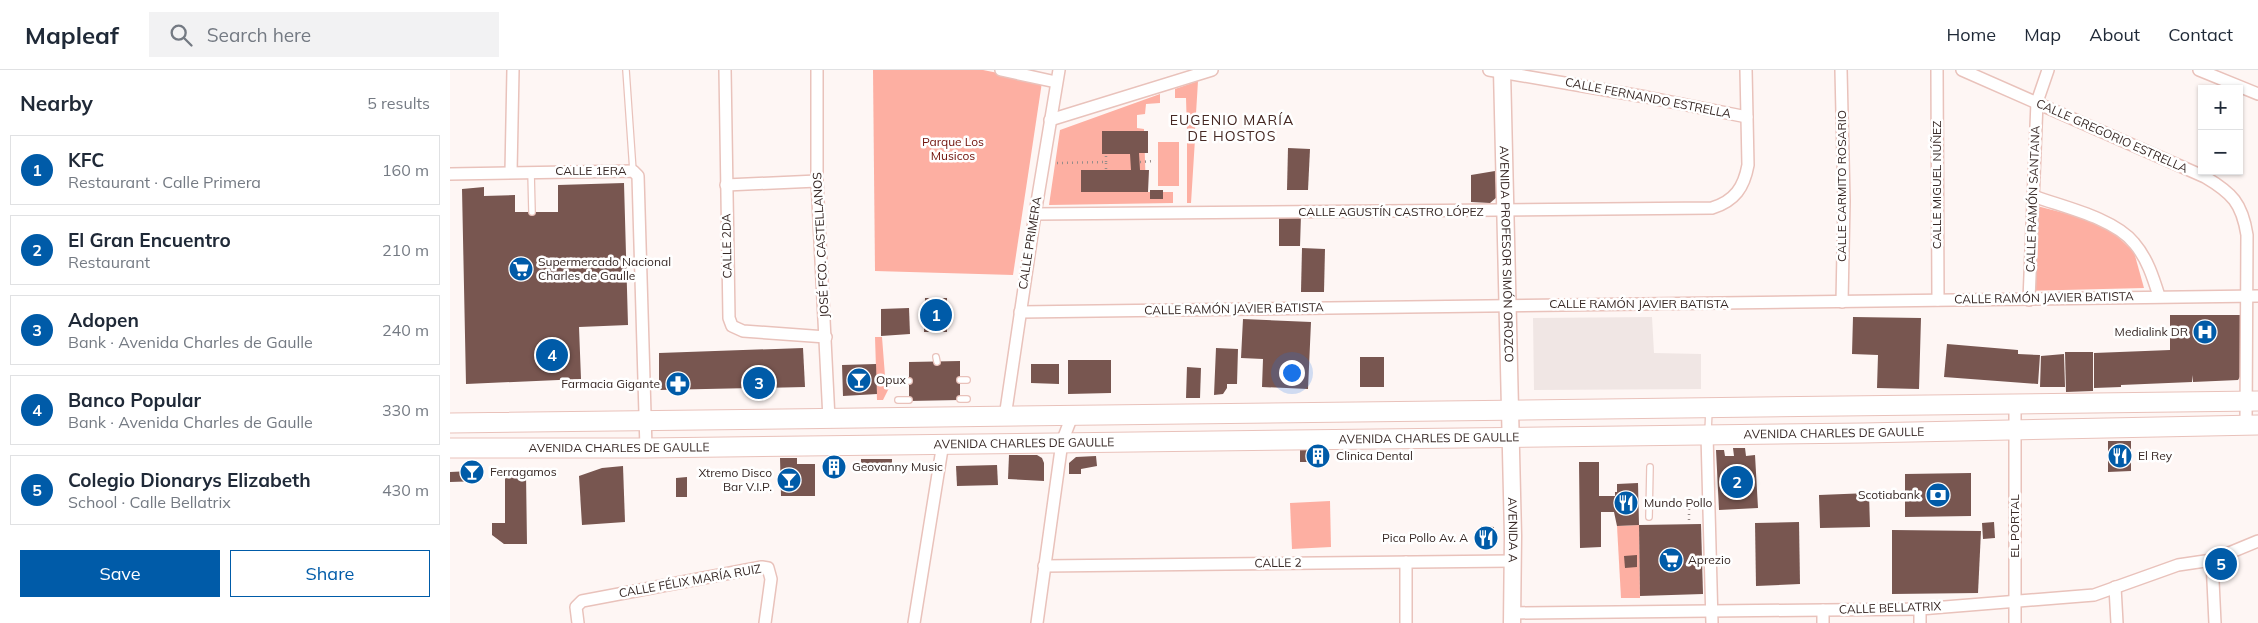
<!DOCTYPE html>
<html lang="en">
<head>
<meta charset="utf-8">
<style>
	:root { --surface:#fff; --page:#f2f2f3; --text:#1f2937; --muted:#747a83; --line:#e0e1e3; --accent:#005ba8 }
	body { margin:0; font-family:Mulish,sans-serif; background:var(--page); color:var(--text) }
	.controls { position:absolute; right:15px; top:15px; display:grid; overflow:hidden; border-radius:0px; box-shadow:0 1px 4px #0004 }
	.controls button { width:45px; height:45px; display:grid; place-items:center; padding:0; border:0; border-bottom:1px solid var(--line); background:var(--surface); color:var(--text); font:25px sans-serif }
	.you { position:absolute; left:841px; top:302px; width:18px; height:18px; margin:-12px; border:4px solid #fff; border-radius:50%; background:#1a73e8; box-shadow:0 0 0 8px #1a73e833 }
	.badge { display:grid; place-items:center; width:32px; height:32px; border-radius:50%; background:var(--accent); color:#fff; font-size:16px; font-weight:700 }
	.pin { position:absolute; translate:-50% -50%; border:2px solid #fff; box-shadow:0 1px 5px #0006 }
	.list { margin:0; padding:0; list-style:none }
	h2 { display:flex; justify-content:space-between; align-items:center; height:65px; margin:0; padding:0 20px; font-size:21px }
	h2 small { font-size:16px; font-weight:400; color:var(--muted) }
	.list li { display:grid; grid-template-columns:32px 1fr auto; gap:15px; align-items:center; box-sizing:border-box; height:70px; margin:0 10px 10px; padding:0 10px; border:1px solid var(--line); border-radius:0px }
	.list b { display:block; font-size:19px; white-space:nowrap }
	.list p { margin:0; font-size:16px; white-space:nowrap; color:var(--muted) }
	.list em { font-size:16px; font-style:normal; color:var(--muted) }
	.actions { display:flex; gap:10px; padding:15px 20px }
	.actions a { flex:1; padding:11px 0; border:1px solid var(--accent); border-radius:0px; text-align:center; font-size:18px; color:var(--accent) }
	.actions .main { background:var(--accent); color:#fff }
	.icon { flex:none; width:28px; height:28px; fill:none; stroke:currentColor; stroke-width:2; stroke-linecap:round; stroke-linejoin:round }
	.map { position:relative; flex:none; width:1808px; height:553px; overflow:hidden }
	header { display:flex; align-items:center; gap:30px; box-sizing:border-box; height:70px; padding:0 25px; background:var(--surface); border-bottom:1px solid var(--line) }
	header strong { font-size:24px }
	nav { display:flex; gap:28px; margin-inline-start:auto; font-size:18px }
	.search { width:350px; height:45px; background:var(--page); display:flex; align-items:center; gap:12px; box-sizing:border-box; padding:0 18px; border-radius:0px; color:var(--muted); font-size:19px }
	main { display:flex }
	aside { flex:1; background:var(--surface) }
	.map>svg:first-child { display:block }
	.built { fill:#f0e6e4 }
	.green { fill:#fdafa2 }
	.building { fill:#785650 }
	.lines { fill:none; stroke-linecap:round; stroke-linejoin:round }
	.service-casing { stroke:#e9c2bb; stroke-width:8 }
	.minor-casing { stroke:#e9c2bb; stroke-width:14 }
	.secondary-casing { stroke:#e9c2bb; stroke-width:19 }
	.primary-casing { stroke:#e9c2bb; stroke-width:21 }
	.path { stroke:#978c89; stroke-width:2.5; stroke-dasharray:1 4; stroke-linecap:butt }
	.service { stroke:#fff; stroke-width:5.5 }
	.minor { stroke:#fff; stroke-width:11 }
	.secondary { stroke:#fff; stroke-width:16 }
	.primary { stroke:#fff; stroke-width:19 }
	.labels { text-anchor:middle; stroke-width:5; stroke-linejoin:round; paint-order:stroke }
	.street-label { font-size:12px; fill:#372825; stroke:#fff }
	.park-label { font-size:12px; fill:#6f110a; stroke:#fff }
	.poi-label { font-size:12px; fill:#372825; stroke:#fff; text-anchor:start }
	.neighbourhood-label { font-size:14px; letter-spacing:1px; fill:#472924; stroke:#fff }
</style>
</head>
<body>
<header>
<strong>Mapleaf</strong>
<div class="search"><svg class="icon" aria-label="search" viewBox="0 0 24 24"><circle cx="10" cy="10" r="6"/><path d="M15 15l6 6"/></svg>Search here</div>
<nav><a>Home</a><a>Map</a><a>About</a><a>Contact</a></nav>
</header>
<main>
<aside>
<h2>Nearby<small>5 results</small></h2>
<ul class="list">
<li><span class="badge">1</span><div><b>KFC</b><p>Restaurant · Calle Primera</p></div><em>160 m</em></li>
<li><span class="badge">2</span><div><b>El Gran Encuentro</b><p>Restaurant</p></div><em>210 m</em></li>
<li><span class="badge">3</span><div><b>Adopen</b><p>Bank · Avenida Charles de Gaulle</p></div><em>240 m</em></li>
<li><span class="badge">4</span><div><b>Banco Popular</b><p>Bank · Avenida Charles de Gaulle</p></div><em>330 m</em></li>
<li><span class="badge">5</span><div><b>Colegio Dionarys Elizabeth</b><p>School · Calle Bellatrix</p></div><em>430 m</em></li>
</ul>
<div class="actions"><a class="main">Save</a><a>Share</a></div>
</aside>
<div class="map">
<svg width="1808" height="553" viewBox="0 0 1808 553">
	<rect width="100%" height="100%" fill="#fef6f4"/>
	<!-- built -->
	<path class="built" d="M1202,247L1204,283L1251,284V319L1084,320L1083,248Z"/>
	<!-- green -->
	<g class="green">
		<path d="M423,0H533L592,12L563,205L425,201Z"/>
		<path d="M748,11L745,60L737,61L736,28H725V19Z"/>
		<path d="M710,24V33L696,34L695,44L687,45V58L694,59L696,122H723V133L599,135L610,60Z"/>
		<path d="M737,69H745L741,133H737Z"/>
		<rect x="708" y="72" width="21" height="44"/>
		<path d="M1579,134L1653,153L1684,182L1694,218L1577,221Z"/>
		<path d="M425,267H432L435,306L442,312L433,330H427Z"/>
		<path d="M880,431L881,477L842,479L840,433Z"/>
		<path d="M1189,455L1190,528H1171L1167,456Z"/>
	</g>
	<!-- building -->
	<g class="building">
		<path d="M652,61H698V83H689L690,100H699L698,122H631V100H681L680,84H652Z"/>
		<path d="M838,78L860,79L858,120H837Z"/>
		<path d="M1045,101L1047,127L1040,133L1021,132V105Z"/>
		<path d="M174,113L178,255L129,257L131,309L16,314L12,119L34,117V126L65,125V142H108V115Z"/>
		<rect x="700" y="120" width="13" height="9"/>
		<path d="M829,145H851L850,176H829Z"/>
		<path d="M852,178L875,179L874,222H851Z"/>
		<path d="M475,228H497V262H474Z"/>
		<path d="M459,238L460,264L431,266V239Z"/>
		<path d="M1720,245H1791V305L1788,310L1743,312L1742,305V312L1671,315V317L1644,318V283L1695,281V287V281L1720,280Z"/>
		<path d="M1403,247L1471,248L1469,319L1427,318L1428,285L1402,284Z"/>
		<path d="M793,249L861,252L858,319L812,317L813,289L791,288Z"/>
		<path d="M1497,274L1568,280V284L1590,285L1588,314L1494,307Z"/>
		<path d="M353,278L355,317L209,320V283Z"/>
		<path d="M766,278L788,279L787,314H777V318L773,324L764,325Z"/>
		<path d="M1615,282H1643V321L1616,322Z"/>
		<path d="M1614,284L1615,317H1590L1591,286Z"/>
		<rect x="910" y="287" width="24" height="30"/>
		<path d="M618,290H661V323L618,324Z"/>
		<path d="M510,291V330L459,331V292Z"/>
		<path d="M426,294L427,324L393,326L392,295Z"/>
		<path d="M581,294H609V314L581,313Z"/>
		<path d="M737,297L751,298L750,328H736Z"/>
		<path d="M1658,371H1681V401L1658,402Z"/>
		<path d="M1283,378H1295L1296,386L1305,385L1308,438L1269,440L1266,380H1274L1275,386H1284Z"/>
		<path d="M871,379L872,392H850V380Z"/>
		<path d="M559,385H587L592,388L594,393V411L558,409Z"/>
		<path d="M646,386L647,396L631,399V404H619V393L626,387Z"/>
		<path d="M392,387V406H376V388Z"/>
		<path d="M330,388H347V394H365V426H331Z"/>
		<rect x="411" y="389" width="31" height="13"/>
		<path d="M21,392H30L31,411L0,412V402L21,401Z"/>
		<path d="M1129,392H1149V426H1165V422H1167V414L1188,413L1189,455L1167,456L1164,442H1151V477L1130,478Z"/>
		<path d="M547,395L548,415L507,416L506,396Z"/>
		<path d="M173,396L175,452L132,455L129,406L152,398Z"/>
		<path d="M55,403H76L77,474H54L42,465V453H55Z"/>
		<path d="M1521,403V446L1455,447V404Z"/>
		<path d="M237,407V427H226V408Z"/>
		<path d="M1419,423L1420,457L1370,458L1369,425Z"/>
		<path d="M1349,452L1350,514L1306,516L1305,453Z"/>
		<path d="M1544,452L1545,468L1533,469L1532,453Z"/>
		<path d="M1251,454L1253,524L1190,526L1189,455Z"/>
		<path d="M1031,456L1044,457L1042,479L1029,478Z"/>
		<path d="M1442,460L1531,461L1528,523L1442,524Z"/>
		<path d="M1187,485V497L1175,498L1174,486Z"/>
	</g>
	<g class="lines">
		<defs>
			<g id="service">
				<path d="M176,0L183,101"/>
				<path d="M81,102L82,142"/>
				<path d="M486,287L487,292"/>
				<path d="M510,310H517"/>
				<path d="M449,311H459"/>
				<path d="M510,329H517"/>
				<path d="M448,330H459"/>
				<path d="M1258,363L1259,339"/>
				<path d="M1199,447L1200,397"/>
			</g>
			<g id="minor">
				<path d="M275,0L279,248L282,256L293,261L376,267"/>
				<path d="M367,0V111L379,349"/>
				<path d="M551,0L606,12"/>
				<path d="M1039,0L1196,27L1297,47"/>
				<path d="M1391,0L1394,131L1392,232"/>
				<path d="M1487,0L1488,230"/>
				<path d="M1512,0L1755,107C1782,123 1792,133 1797,165L1796,355"/>
				<path d="M1749,0L1808,24"/>
				<path d="M600,50L762,0"/>
				<path d="M61,102L63,0"/>
				<path d="M0,104L183,101L188,106L196,378"/>
				<path d="M276,115L367,111"/>
				<path d="M1583,126C1613,137 1664,148 1684,173C1697,188 1703,207 1709,226"/>
				<path d="M585,144L1262,138C1285,131 1294,117 1298,95L1296,0"/>
				<path d="M1579,230L1587,32L1598,0"/>
				<path d="M570,242L1808,226"/>
				<path d="M1565,333V553"/>
				<path d="M555,347L585,144L609,0"/>
				<path d="M1257,365L1262,553"/>
				<path d="M1762,490L1765,553"/>
				<path d="M594,496L1062,491"/>
				<path d="M1665,517L1667,553"/>
				<path d="M1470,539V553"/>
				<path d="M1373,540V553"/>
				<path d="M1062,543L1470,539L1644,525L1728,495L1762,490L1808,471"/>
				<path d="M128,553L126,537L132,531L312,497L318,498L321,509L315,553"/>
				<path d="M464,553L493,373"/>
				<path d="M587,553L612,372L622,346"/>
				<path d="M956,553V492"/>
			</g>
			<g id="secondary">
				<path id="s1" d="M1052,0L1063,466L1062,553"/>
			</g>
			<g id="primary">
				<path d="M0,353L1808,331"/>
				<path id="s2" d="M0,378H196L1413,363L1808,355"/>
			</g>
		</defs>
		<!-- service casing -->
		<use href="#service" class="service-casing"/>
		<!-- minor casing -->
		<use href="#minor" class="minor-casing"/>
		<!-- secondary casing -->
		<use href="#secondary" class="secondary-casing"/>
		<!-- primary casing -->
		<use href="#primary" class="primary-casing"/>
		<!-- path -->
		<g class="path">
			<path d="M656,92V84"/>
			<path d="M690,92L705,91"/>
			<path d="M607,93L656,92V99"/>
			<path d="M1239,439V454"/>
		</g>
		<!-- service -->
		<use href="#service" class="service"/>
		<!-- minor -->
		<use href="#minor" class="minor"/>
		<!-- secondary -->
		<use href="#secondary" class="secondary"/>
		<!-- primary -->
		<use href="#primary" class="primary"/>
	</g>
	<!-- icons -->
	<defs>
		<symbol id="supermarket-disc" viewBox="-11 -11 22 22"><circle r="9.5" fill="#005ba8" stroke="#fff"/><path d="M-6-5.5h2.5l.6 2H6L4.5 2H-2.5L-4.4-4H-6ZM-1.5 3.2a1.3 1.3 0 1 0 .1 0ZM3 3.2a1.3 1.3 0 1 0 .1 0Z" fill="#fff"/></symbol>
		<symbol id="hospital-disc" viewBox="-11 -11 22 22"><circle r="9.5" fill="#005ba8" stroke="#fff"/><path d="M-5-5h3v3.5h4V-5h3V5h-3V1.5h-4V5h-3Z" fill="#fff"/></symbol>
		<symbol id="bar-disc" viewBox="-11 -11 22 22"><circle r="9.5" fill="#005ba8" stroke="#fff"/><path d="M-6-5H6L.8 .8V4.5H3.5V6h-7V4.5H-.8V.8Z" fill="#fff"/></symbol>
		<symbol id="pharmacy-disc" viewBox="-11 -11 22 22"><circle r="9.5" fill="#005ba8" stroke="#fff"/><path d="M-2-6h4v4h4v4h-4v4h-4v-4h-4v-4h4Z" fill="#fff"/></symbol>
		<symbol id="building-disc" viewBox="-11 -11 22 22"><circle r="9.5" fill="#005ba8" stroke="#fff"/><path d="M-4-6H4V6H1V3H-1V6H-4ZM-2.5-4.3h1.7v1.8h-1.7ZM.8-4.3h1.7v1.8H.8ZM-2.5-1h1.7V.8h-1.7ZM.8-1h1.7V.8H.8Z" fill="#fff"/></symbol>
		<symbol id="restaurant-disc" viewBox="-11 -11 22 22"><circle r="9.5" fill="#005ba8" stroke="#fff"/><path d="M-5-6h1v4h1v-4h1v4h1v-4h1v5L-1.5 .5V6h-2V.5L-5-1ZM5-6V6H3V1.5H1.5Q1.5-4 5-6Z" fill="#fff"/></symbol>
		<symbol id="bank-disc" viewBox="-11 -11 22 22"><circle r="9.5" fill="#005ba8" stroke="#fff"/><path d="M-6-4H6V4H-6ZM0-2.3a2.3 2.3 0 1 0 0 4.6a2.3 2.3 0 1 0 0-4.6Z" fill="#fff"/></symbol>
	</defs>
	<g fill-rule="evenodd">
		<use href="#supermarket-disc" x="57" y="185" width="28" height="28"/>
		<use href="#hospital-disc" x="1741" y="248" width="28" height="28"/>
		<use href="#bar-disc" x="395" y="296" width="28" height="28"/>
		<use href="#pharmacy-disc" x="214" y="300" width="28" height="28"/>
		<use href="#building-disc" x="854" y="372" width="28" height="28"/>
		<use href="#restaurant-disc" x="1656" y="372" width="28" height="28"/>
		<use href="#building-disc" x="370" y="383" width="28" height="28"/>
		<use href="#bar-disc" x="8" y="388" width="28" height="28"/>
		<use href="#bar-disc" x="325" y="396" width="28" height="28"/>
		<use href="#bank-disc" x="1474" y="411" width="28" height="28"/>
		<use href="#restaurant-disc" x="1162" y="419" width="28" height="28"/>
		<use href="#restaurant-disc" x="1022" y="454" width="28" height="28"/>
		<use href="#supermarket-disc" x="1207" y="476" width="28" height="28"/>
	</g>
	<g class="labels">
		<!-- street labels -->
		<g class="street-label">
			<text transform="translate(1198 28) rotate(11)" y="4">CALLE FERNANDO ESTRELLA</text>
			<text transform="translate(1662 66) rotate(24)" y="4">CALLE GREGORIO ESTRELLA</text>
			<text x="141" y="105">CALLE 1ERA</text>
			<text transform="translate(1487 115) rotate(-90)" y="4">CALLE MIGUEL NÚÑEZ</text>
			<text transform="translate(1392 116) rotate(-90)" y="4">CALLE CARMITO ROSARIO</text>
			<text transform="translate(1583 129) rotate(-88)" y="4">CALLE RAMÓN SANTANA</text>
			<text x="941" y="146">CALLE AGUSTÍN CASTRO LÓPEZ</text>
			<text transform="translate(580 173) rotate(-81)" y="4">CALLE PRIMERA</text>
			<text transform="translate(371 175) rotate(-93)" y="4">JOSÉ FCO. CASTELLANOS</text>
			<text transform="translate(277 176) rotate(-91)" y="4">CALLE 2DA</text>
			<text dy="4" stroke="none"><textPath href="#s1" startOffset="184">AVENIDA PROFESOR SIMÓN OROZCO</textPath></text>
			<text transform="translate(1594 228) rotate(-1)" y="4">CALLE RAMÓN JAVIER BATISTA</text>
			<text x="1189" y="238">CALLE RAMÓN JAVIER BATISTA</text>
			<text transform="translate(784 239) rotate(-1)" y="4">CALLE RAMÓN JAVIER BATISTA</text>
			<text dy="4" stroke="none"><textPath href="#s2" startOffset="1384">AVENIDA CHARLES DE GAULLE</textPath></text>
			<text dy="4" stroke="none"><textPath href="#s2" startOffset="979">AVENIDA CHARLES DE GAULLE</textPath></text>
			<text dy="4" stroke="none"><textPath href="#s2" startOffset="574">AVENIDA CHARLES DE GAULLE</textPath></text>
			<text dy="4" stroke="none"><textPath href="#s2" startOffset="169">AVENIDA CHARLES DE GAULLE</textPath></text>
			<text transform="translate(1565 456) rotate(-90)" y="4">EL PORTAL</text>
			<text dy="4" stroke="none"><textPath href="#s1" startOffset="460">AVENIDA A</textPath></text>
			<text transform="translate(828 493) rotate(-1)" y="4">CALLE 2</text>
			<text transform="translate(240 511) rotate(-10)" y="4">CALLE FÉLIX MARÍA RUIZ</text>
			<text transform="translate(1440 538) rotate(-2)" y="4">CALLE BELLATRIX</text>
		</g>
		<!-- park labels -->
		<g class="park-label">
			<text x="503" y="76">Parque Los<tspan x="503" dy="14">Musicos</tspan></text>
		</g>
		<!-- poi labels -->
		<g class="poi-label">
			<text x="88" y="196">Supermercado Nacional<tspan x="88" dy="14">Charles de Gaulle</tspan></text>
			<text x="1738" y="266" text-anchor="end">Medialink DR</text>
			<text x="426" y="314">Opux</text>
			<text x="210" y="318" text-anchor="end">Farmacia Gigante</text>
			<text x="886" y="390">Clinica Dental</text>
			<text x="1688" y="390">El Rey</text>
			<text x="402" y="401">Geovanny Music</text>
			<text x="40" y="406">Ferragamos</text>
			<text x="322" y="407" text-anchor="end">Xtremo Disco<tspan x="322" dy="14">Bar V.I.P.</tspan></text>
			<text x="1470" y="429" text-anchor="end">Scotiabank</text>
			<text x="1194" y="437">Mundo Pollo</text>
			<text x="1018" y="472" text-anchor="end">Pica Pollo Av. A</text>
			<text x="1238" y="494">Aprezio</text>
		</g>
		<!-- neighbourhood labels -->
		<g class="neighbourhood-label">
			<text x="782" y="55">EUGENIO MARÍA<tspan x="782" dy="16">DE HOSTOS</tspan></text>
		</g>
	</g>
</svg>
<div class="controls">
<button>+</button>
<button>−</button>
</div>
<div class="you"></div>
<div class="pin badge" style="left:486px;top:245px">1</div>
<div class="pin badge" style="left:1287px;top:412px">2</div>
<div class="pin badge" style="left:309px;top:313px">3</div>
<div class="pin badge" style="left:102px;top:285px">4</div>
<div class="pin badge" style="left:1771px;top:494px">5</div>
</div>
</main>
</body>
</html>
